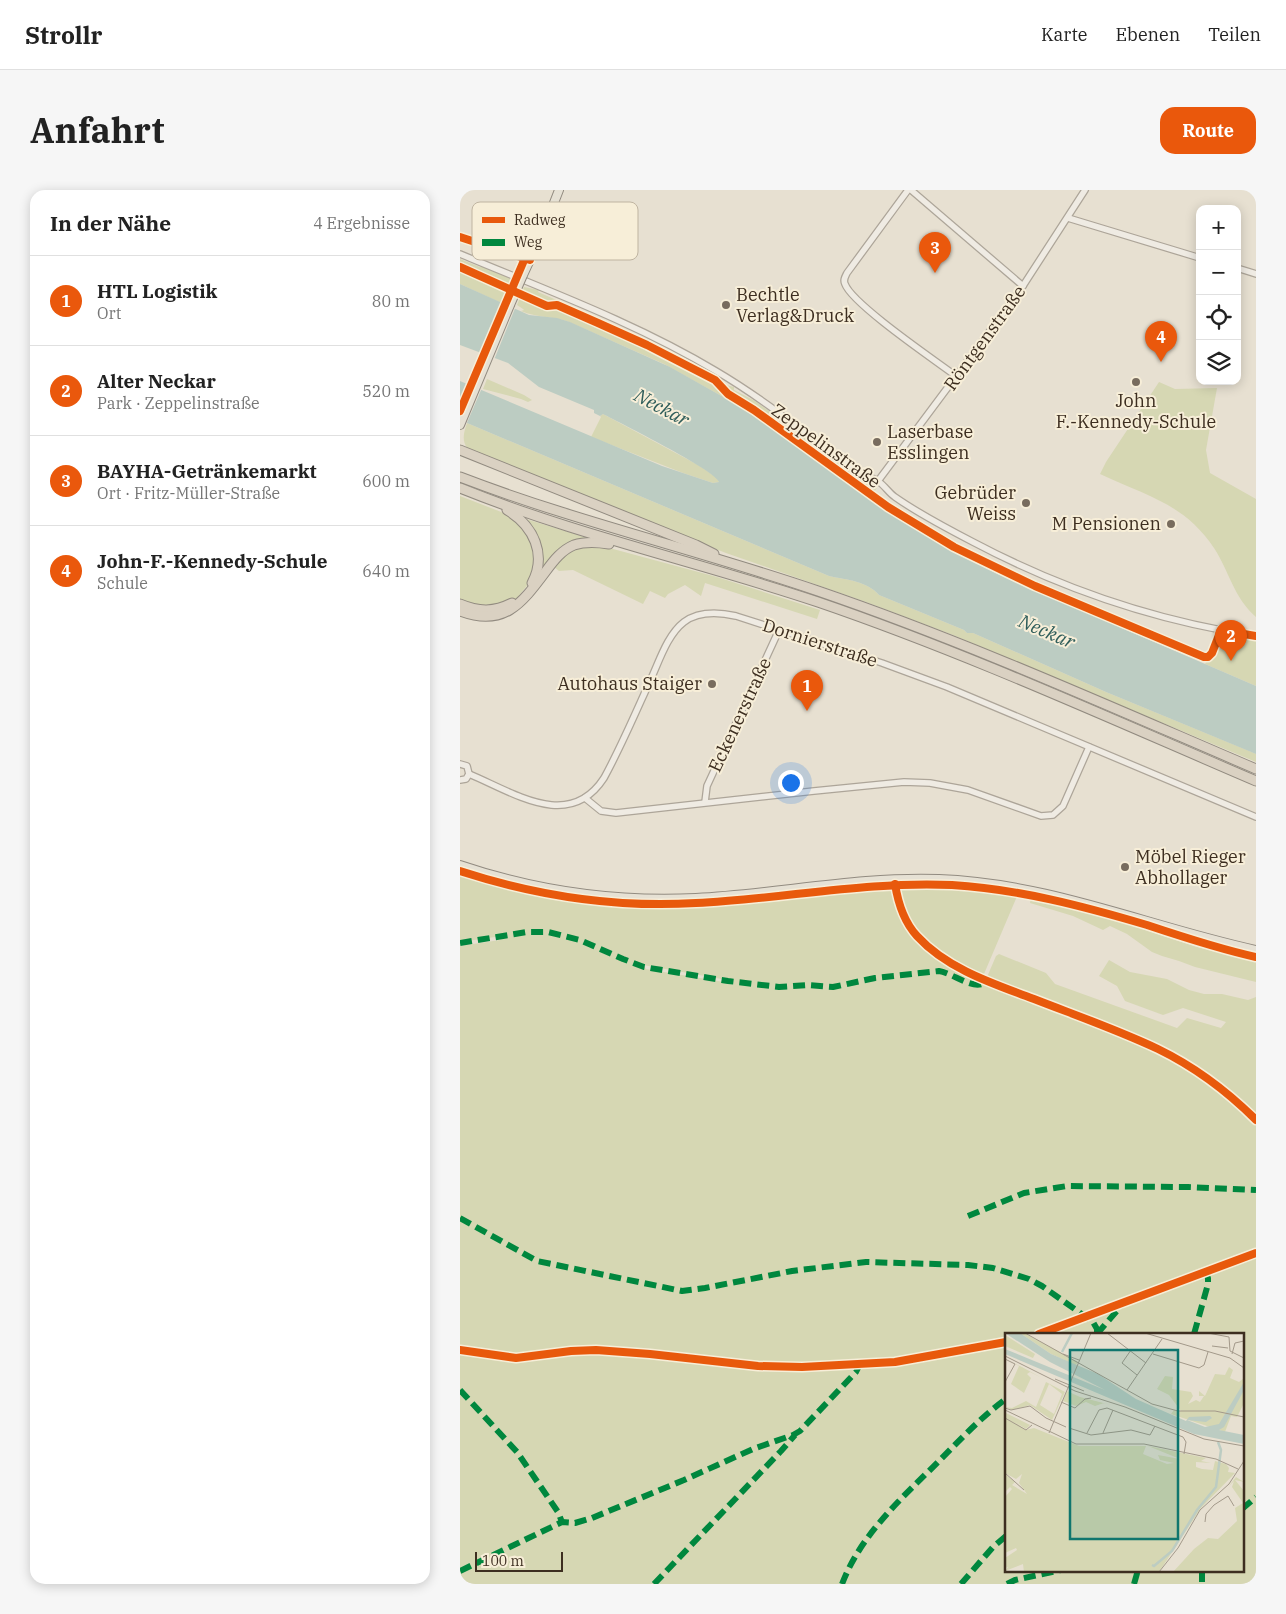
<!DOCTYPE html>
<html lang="de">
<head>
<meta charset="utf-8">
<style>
	:root { --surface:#fff; --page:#f6f6f6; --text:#222; --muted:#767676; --line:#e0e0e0; --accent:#ea580c }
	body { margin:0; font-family:"IBM Plex Serif",serif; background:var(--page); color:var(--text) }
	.controls { position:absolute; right:15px; top:15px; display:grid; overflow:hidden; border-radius:10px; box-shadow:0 2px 12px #0003 }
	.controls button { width:45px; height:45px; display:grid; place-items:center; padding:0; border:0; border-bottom:1px solid var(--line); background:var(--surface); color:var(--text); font:25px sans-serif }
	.scale { position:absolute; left:15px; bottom:12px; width:88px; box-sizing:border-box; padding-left:5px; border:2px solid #3d2e20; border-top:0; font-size:14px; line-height:18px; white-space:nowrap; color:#3d2e20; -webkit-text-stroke:4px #f7eed8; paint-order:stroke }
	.you { position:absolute; left:330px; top:592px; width:18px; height:18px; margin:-12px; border:4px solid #fff; border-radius:50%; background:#1a73e8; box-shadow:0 0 0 8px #1a73e833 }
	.badge { display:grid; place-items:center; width:32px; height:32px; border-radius:50%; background:var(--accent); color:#fff; font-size:16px; font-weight:700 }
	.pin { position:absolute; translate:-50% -41px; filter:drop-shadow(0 1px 2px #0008) }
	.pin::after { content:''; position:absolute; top:26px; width:18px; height:15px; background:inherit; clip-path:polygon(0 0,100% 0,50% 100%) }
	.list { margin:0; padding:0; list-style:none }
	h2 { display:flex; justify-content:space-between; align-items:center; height:65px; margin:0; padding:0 20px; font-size:21px }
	h2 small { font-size:16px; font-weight:400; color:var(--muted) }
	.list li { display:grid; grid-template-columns:32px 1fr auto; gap:15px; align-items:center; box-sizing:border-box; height:90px; padding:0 20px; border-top:1px solid var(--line) }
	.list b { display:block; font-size:19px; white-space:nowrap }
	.list p { margin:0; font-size:16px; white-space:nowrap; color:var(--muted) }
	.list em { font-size:16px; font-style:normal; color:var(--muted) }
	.icon { flex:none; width:28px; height:28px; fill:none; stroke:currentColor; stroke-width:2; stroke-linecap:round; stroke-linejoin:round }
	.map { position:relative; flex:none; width:796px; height:1394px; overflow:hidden; border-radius:15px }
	header { display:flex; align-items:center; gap:30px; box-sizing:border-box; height:70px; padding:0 25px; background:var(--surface); border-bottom:1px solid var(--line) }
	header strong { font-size:24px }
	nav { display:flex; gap:28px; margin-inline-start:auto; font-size:18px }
	.intro { display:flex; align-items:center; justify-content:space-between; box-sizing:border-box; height:120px; padding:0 30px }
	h1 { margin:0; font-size:35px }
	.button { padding:12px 22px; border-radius:15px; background:var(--accent); color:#fff; font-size:18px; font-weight:700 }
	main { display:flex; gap:30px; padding:0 30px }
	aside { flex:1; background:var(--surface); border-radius:15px; box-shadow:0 2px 12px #0003 }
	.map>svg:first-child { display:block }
	.green { fill:#d6d7b3; fill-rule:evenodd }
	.water { fill:#bcccc2 }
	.pier { fill:#e7e0d1 }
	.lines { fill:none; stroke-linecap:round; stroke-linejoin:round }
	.minor-casing { stroke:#ada599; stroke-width:8 }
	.major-casing { stroke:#928b80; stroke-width:10 }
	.highway-casing { stroke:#928b80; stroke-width:11 }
	.minor { stroke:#efebe3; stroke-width:5.5 }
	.major { stroke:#e6e1d4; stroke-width:8 }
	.highway { stroke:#dad1c2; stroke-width:9 }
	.major-bridge-casing { stroke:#928b80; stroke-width:10; stroke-linecap:butt }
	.major-bridge { stroke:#e6e1d4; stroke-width:8 }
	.quiet { stroke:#00873e; stroke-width:6; stroke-dasharray:12 6; stroke-linecap:butt }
	.cycleway-casing { stroke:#f7eed8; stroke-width:11 }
	.cycleway { stroke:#e8590c; stroke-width:8 }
	.poi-dot { fill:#786c5e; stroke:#f7eed8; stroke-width:2 }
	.labels { text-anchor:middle; stroke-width:4; stroke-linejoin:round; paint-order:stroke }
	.poi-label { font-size:18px; fill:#3d2e20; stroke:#f7eed8; text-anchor:start }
	.street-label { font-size:18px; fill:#3d2e20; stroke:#f7eed8 }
	.water-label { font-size:19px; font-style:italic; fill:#2f5d5a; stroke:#f7eed8 }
	.inset-river { fill:none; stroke:#bcccc2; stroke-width:2.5 }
	.inset-road { fill:none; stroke:#a3998a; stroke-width:1 }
	.view { fill:#0f766e; fill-opacity:0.15; stroke:#0f766e; stroke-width:2.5 }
	.inset-edge { fill:none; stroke:#3d2e20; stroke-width:2.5 }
	.key { fill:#f7eed8; stroke:#bfb4a1; stroke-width:1 }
	.key-label { font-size:14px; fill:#3d2e20 }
</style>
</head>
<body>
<header>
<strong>Strollr</strong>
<nav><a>Karte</a><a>Ebenen</a><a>Teilen</a></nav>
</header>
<div class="intro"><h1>Anfahrt</h1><a class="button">Route</a></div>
<main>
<aside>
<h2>In der Nähe<small>4 Ergebnisse</small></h2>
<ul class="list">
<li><span class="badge">1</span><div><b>HTL Logistik</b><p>Ort</p></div><em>80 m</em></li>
<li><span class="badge">2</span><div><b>Alter Neckar</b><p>Park · Zeppelinstraße</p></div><em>520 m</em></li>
<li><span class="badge">3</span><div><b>BAYHA-Getränkemarkt</b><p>Ort · Fritz-Müller-Straße</p></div><em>600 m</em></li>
<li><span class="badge">4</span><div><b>John-F.-Kennedy-Schule</b><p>Schule</p></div><em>640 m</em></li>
</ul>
</aside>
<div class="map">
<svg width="796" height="1394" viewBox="0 0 796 1394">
	<rect width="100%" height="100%" fill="#e7e0d1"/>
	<!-- green -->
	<g class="green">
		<path d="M0,69L20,77L21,76L54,90L41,113L0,94Z"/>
		<path d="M64,97L79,100L78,102L168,141L169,143L184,150L186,149L233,176H235V173L247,180L248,184L266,195L274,197V200L295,211L326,233L370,268H373L417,298L408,309L281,217L204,174L109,132C93,126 77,128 61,121L64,120L63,119L57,115Z"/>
		<path d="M27,189L64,205L72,210L68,212L61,209L23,199Z"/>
		<path d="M699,192L715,199L757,198L746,260L750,283L796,309V427C774,408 769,381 754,358C724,313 686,306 640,284L646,272Z"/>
		<path d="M143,224L240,276L257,288L259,292L253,293L223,283L131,247L141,227L140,226Z"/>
		<path d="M7,233L369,386C387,390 407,391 419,405L504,440L507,443H513L646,502L794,563L796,564V572L493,445L406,412L266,363L150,318L8,259C1,251 4,242 7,233Z"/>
		<path d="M0,306L49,325L61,333L76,361L70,392L57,408L52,411L22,417L0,410Z"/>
		<path d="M66,329L128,348L117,352L80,386Z"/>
		<path d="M121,356H142L257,387L360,420L357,429L245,393L241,406L225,395L208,404L205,408L190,401L183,414L113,380L99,381L93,376L108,362Z"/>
		<path d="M762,444L796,449V496L745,474L754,462Z"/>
		<path d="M0,682L65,701L67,703L95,709L146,716L148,714C177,716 206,716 235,715C304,711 372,697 440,696C480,695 519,698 558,704L521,791L696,860L743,888L781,920L783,916L745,885L697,857L544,797L528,790L527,787L536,766L539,764L586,783L595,794L717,838L727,828L761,838L766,832L723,818L703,825L665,811L657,796L639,786L649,770L670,782L707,789L729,800L744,804H762L788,810L796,807V1394H0V756L40,750L42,746L0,752ZM183,775L273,791L270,793L186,779ZM546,1144H782V1380H546Z"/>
		<path d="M571,708L634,723L737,757L796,771V792L735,777L719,771L702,766L692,762L667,744L650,736L643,740L613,726L570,713Z"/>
	</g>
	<!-- water -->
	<path class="water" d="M0,94L69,125L97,128L110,132L210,177L281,217L326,248L415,314L486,358L544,387L796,496V564L646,502L513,443H507L504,440L419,405C407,391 387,390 369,386L0,230V191L202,276L253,293L259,292C255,280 160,233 143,224L140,226L134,223V220L79,197L48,173L0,155Z"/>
	<!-- pier -->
	<g class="pier">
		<path d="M42,110L56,116L34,170L22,165L43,116L40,115Z"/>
		<path d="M11,192L22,198L6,235L0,233V218Z"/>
	</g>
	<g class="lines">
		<defs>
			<g id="minor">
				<path d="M448,0L387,83C385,87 383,90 385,94C392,114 476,171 496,186"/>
				<path d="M451,0L563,96"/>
				<path d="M608,28L740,68"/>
				<path d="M0,47L70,70"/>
				<path d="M0,64C86,100 176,133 256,181C307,211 351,248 399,282C405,286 413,287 419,292C425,296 429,303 435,307C459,324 486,338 513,352C602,399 696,431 796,446"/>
				<path d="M777,78L796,84"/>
				<path d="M418,291L559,102L625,0"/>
				<path d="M0,574L7,576L9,584"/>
				<path d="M9,584C53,602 109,642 144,588C161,557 175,524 190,491C199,472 207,445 224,432C239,421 258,422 276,426L422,473L487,497L796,627"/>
				<path d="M0,590L6,589L9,584"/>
				<path d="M125,608L141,621L156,623L354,601L444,592L470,593L508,600L581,626L593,625L603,616L629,557"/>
				<path d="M245,612L247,596L319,440"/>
			</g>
			<g id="major">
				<path d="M63,85L81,46L99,0"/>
				<path d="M0,235L50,115"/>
				<path d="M0,675C77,701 155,712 236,708C317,704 398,686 479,689C590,693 690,737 796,760"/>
			</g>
			<g id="highway">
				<path d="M0,260L236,355L254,364"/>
				<path d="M0,287C117,332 239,360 358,401C507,452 651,517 796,579"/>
				<path d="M0,298C116,345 239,372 358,412C507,463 651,529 796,591"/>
				<path d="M47,320C74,336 87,365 72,393"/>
				<path d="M0,414C19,422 34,422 52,413"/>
				<path d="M0,421C44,438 62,413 86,381C94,370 102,360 114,355C126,351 137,352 149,354"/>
			</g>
		</defs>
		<!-- minor casing -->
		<use href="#minor" class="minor-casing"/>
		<!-- major casing -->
		<use href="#major" class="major-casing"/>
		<!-- highway casing -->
		<use href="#highway" class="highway-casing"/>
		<!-- minor -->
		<use href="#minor" class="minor"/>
		<!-- major -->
		<use href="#major" class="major"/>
		<!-- highway -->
		<use href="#highway" class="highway"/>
		<defs>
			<path id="major-bridge" d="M50,115L63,85"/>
		</defs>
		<!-- major-bridge casing -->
		<use href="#major-bridge" class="major-bridge-casing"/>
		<!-- major-bridge -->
		<use href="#major-bridge" class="major-bridge"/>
		<!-- quiet -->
		<g class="quiet">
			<path d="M0,753L67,742H88L120,750L163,769L184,777L268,791L319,797L347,795L373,797L415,788L479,781C492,783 510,798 522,794L524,790"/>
			<path d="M508,1026L564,1003L607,996L728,997L796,1000"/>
			<path d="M0,1028L77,1071L222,1101L245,1098L332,1081L406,1072L508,1075L533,1078L569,1089L582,1096L633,1132L637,1139V1144"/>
			<path d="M637,1144L661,1116"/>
			<path d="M734,1144L748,1094V1088L745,1082"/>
			<path d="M0,1200L57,1262L98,1322L102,1332"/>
			<path d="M782,1319L796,1307"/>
			<path d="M742,1380V1394"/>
			<path d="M0,1381L102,1332L115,1333L132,1328L224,1290L293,1259L333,1245L340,1241L396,1182L400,1174"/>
			<path d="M194,1394L321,1261L335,1245"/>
			<path d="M382,1394C401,1344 442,1308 479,1271C500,1250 521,1227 546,1209"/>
			<path d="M501,1394L533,1357L546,1346"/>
			<path d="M547,1394L555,1390L601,1380"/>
			<path d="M674,1394L678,1380"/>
		</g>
		<defs>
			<g id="cycleway">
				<path d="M0,47L70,70"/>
				<path d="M0,77L87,116L97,115L138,133L187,155L255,190L268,204L294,220L428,317L494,357L575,396L744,467H748L752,463L761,440L796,446"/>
				<path d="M0,221L65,68"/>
				<path d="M0,681C77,706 155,718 236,713C322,709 406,691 492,695C558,699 623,716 687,735C723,747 759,759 796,767"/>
				<path d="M435,694C438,713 445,733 457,746C487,779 534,794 574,809C615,825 658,840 698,859C735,877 767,901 796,930"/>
				<path d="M579,1144L796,1063"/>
				<path d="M0,1160L56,1168L111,1161L136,1160L190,1164L298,1176L342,1177L435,1172L546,1152"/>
			</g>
		</defs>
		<!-- cycleway casing -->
		<use href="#cycleway" class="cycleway-casing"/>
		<!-- cycleway -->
		<use href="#cycleway" class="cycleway"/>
	</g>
	<!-- markers -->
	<g class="poi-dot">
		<circle cx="266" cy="115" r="5"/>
		<circle cx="676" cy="192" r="5"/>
		<circle cx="417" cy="252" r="5"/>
		<circle cx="566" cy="313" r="5"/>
		<circle cx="711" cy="334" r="5"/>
		<circle cx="252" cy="494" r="5"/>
		<circle cx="665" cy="677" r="5"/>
	</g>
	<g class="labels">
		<!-- poi labels -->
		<g class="poi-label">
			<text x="276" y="111">Bechtle<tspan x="276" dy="21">Verlag&amp;Druck</tspan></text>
			<text x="676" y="217" text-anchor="middle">John<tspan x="676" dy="21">F.-Kennedy-Schule</tspan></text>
			<text x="427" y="248">Laserbase<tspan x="427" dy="21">Esslingen</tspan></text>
			<text x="556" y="309" text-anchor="end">Gebrüder<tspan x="556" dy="21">Weiss</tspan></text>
			<text x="701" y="340" text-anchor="end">M Pensionen</text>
			<text x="242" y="500" text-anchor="end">Autohaus Staiger</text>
			<text x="675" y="673">Möbel Rieger<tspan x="675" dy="21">Abhollager</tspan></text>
		</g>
		<!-- street labels -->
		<g class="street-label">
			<text transform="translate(525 148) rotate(-54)" y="6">Röntgenstraße</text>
			<text transform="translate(366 256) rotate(36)" y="6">Zeppelinstraße</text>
			<text transform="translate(360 453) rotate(18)" y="6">Dornierstraße</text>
			<text transform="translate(280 525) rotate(-65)" y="6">Eckenerstraße</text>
		</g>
		<!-- water labels -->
		<g class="water-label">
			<text transform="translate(202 217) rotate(28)" y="7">Neckar</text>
			<text transform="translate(587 441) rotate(23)" y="7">Neckar</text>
		</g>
	</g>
	<!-- overview -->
	<g transform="translate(545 1143)">
		<rect width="239" height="239" fill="#e7e0d1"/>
		<path d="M15,0H19L73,29L71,32L46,21ZM0,2L30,21L28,25L0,13ZM0,26L17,34L35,44L25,39L22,41L26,45L19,60L6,51L14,33ZM224,34L228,37L225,45L234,49L239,45V70L232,84L226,83L220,99L166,81L169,77L176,78L164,62L152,56L160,43L168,44L167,56L186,59L188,63L183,71L191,67L195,69L199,63H194V58L200,63L210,41L220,42ZM41,49L60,59L47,87L25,72L7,77L0,74L7,75L21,68L31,74ZM44,51L57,61L49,81L35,72ZM62,58L75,64L114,74L99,70L90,73L81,69L71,73L58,68ZM1,80L25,92L21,96L10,89L21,97L29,95L74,113H141L138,121L162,131L169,130L155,127L153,122L175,126L143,113L201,125L196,128L206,130L191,129V134L197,136L208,137L210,128L221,131L224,135L223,139L230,140L196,175L154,239H19L18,231L0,238L3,234L0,235V225L12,217L11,215L0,220V164L7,156L5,154L0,159V141L10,149L7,152L22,161L14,150L17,141L11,146L0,140ZM231,144L239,149L230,147L239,158V239H168L189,216L203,205L213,206L232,188L230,175L238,170L227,154L229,148L224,153Z" fill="#d6d7b3" fill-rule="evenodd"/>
		<path d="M0,0H15L46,21L93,41L131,66L181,88L184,84L205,83L207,85L201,89L182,87L200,94L214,91L239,49V57L219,94L214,97L239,102V111L189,101L0,21V16L100,57L45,29Z" fill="#bcccc2"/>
		<path class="inset-river" d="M57,19L67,0M147,232L149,233L167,218L192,177L211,154L216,117L213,109"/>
		<path class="inset-road" d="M20,0L147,71L173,78H210L239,84M102,0L141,30M140,0L225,25M203,0L224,4L225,18L239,25M207,13L223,15M126,17L117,30L132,42M58,21L74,27M148,21L194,35L199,32L203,19M227,21L230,10L239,8M0,23L70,58L120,74L199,106L239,113M225,25L239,35M0,26L10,31L0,49M50,46L79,58M122,57L157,6M56,69L70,75L80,66L86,65M0,75L6,77L25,73L41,85L61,94M0,77L71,111H139L211,126L233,136M0,85L21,97L27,92M64,95L86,102L126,97L145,102L150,93M44,100L86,0M82,100L94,77L102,75L178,104L181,109L179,121M98,100L108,77M0,140L19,157M209,172L223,163L229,173M200,189L201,181L209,172M154,239L173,215L195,177L224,151L239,128"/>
		<path class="view" d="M65,17H173V206H65Z"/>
		<rect width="239" height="239" class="inset-edge"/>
	</g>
	<!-- legend -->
	<rect x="12" y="12" width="166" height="58" rx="8" class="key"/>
	<rect x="22" y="27" width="23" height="6" fill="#e8590c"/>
	<rect x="22" y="49" width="23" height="7" fill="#00873e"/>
	<g class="key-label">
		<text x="54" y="35">Radweg</text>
		<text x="54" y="57">Weg</text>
	</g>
</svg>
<div class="controls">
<button>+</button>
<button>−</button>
<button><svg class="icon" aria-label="locate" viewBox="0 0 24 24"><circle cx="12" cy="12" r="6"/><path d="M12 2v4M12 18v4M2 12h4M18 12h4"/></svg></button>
<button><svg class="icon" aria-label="layers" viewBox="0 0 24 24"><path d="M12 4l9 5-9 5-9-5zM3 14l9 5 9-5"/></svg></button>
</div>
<div class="scale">100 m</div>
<div class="you"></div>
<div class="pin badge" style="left:347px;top:521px">1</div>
<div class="pin badge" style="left:771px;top:471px">2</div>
<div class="pin badge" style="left:475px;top:83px">3</div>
<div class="pin badge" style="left:701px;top:172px">4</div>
</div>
</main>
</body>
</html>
